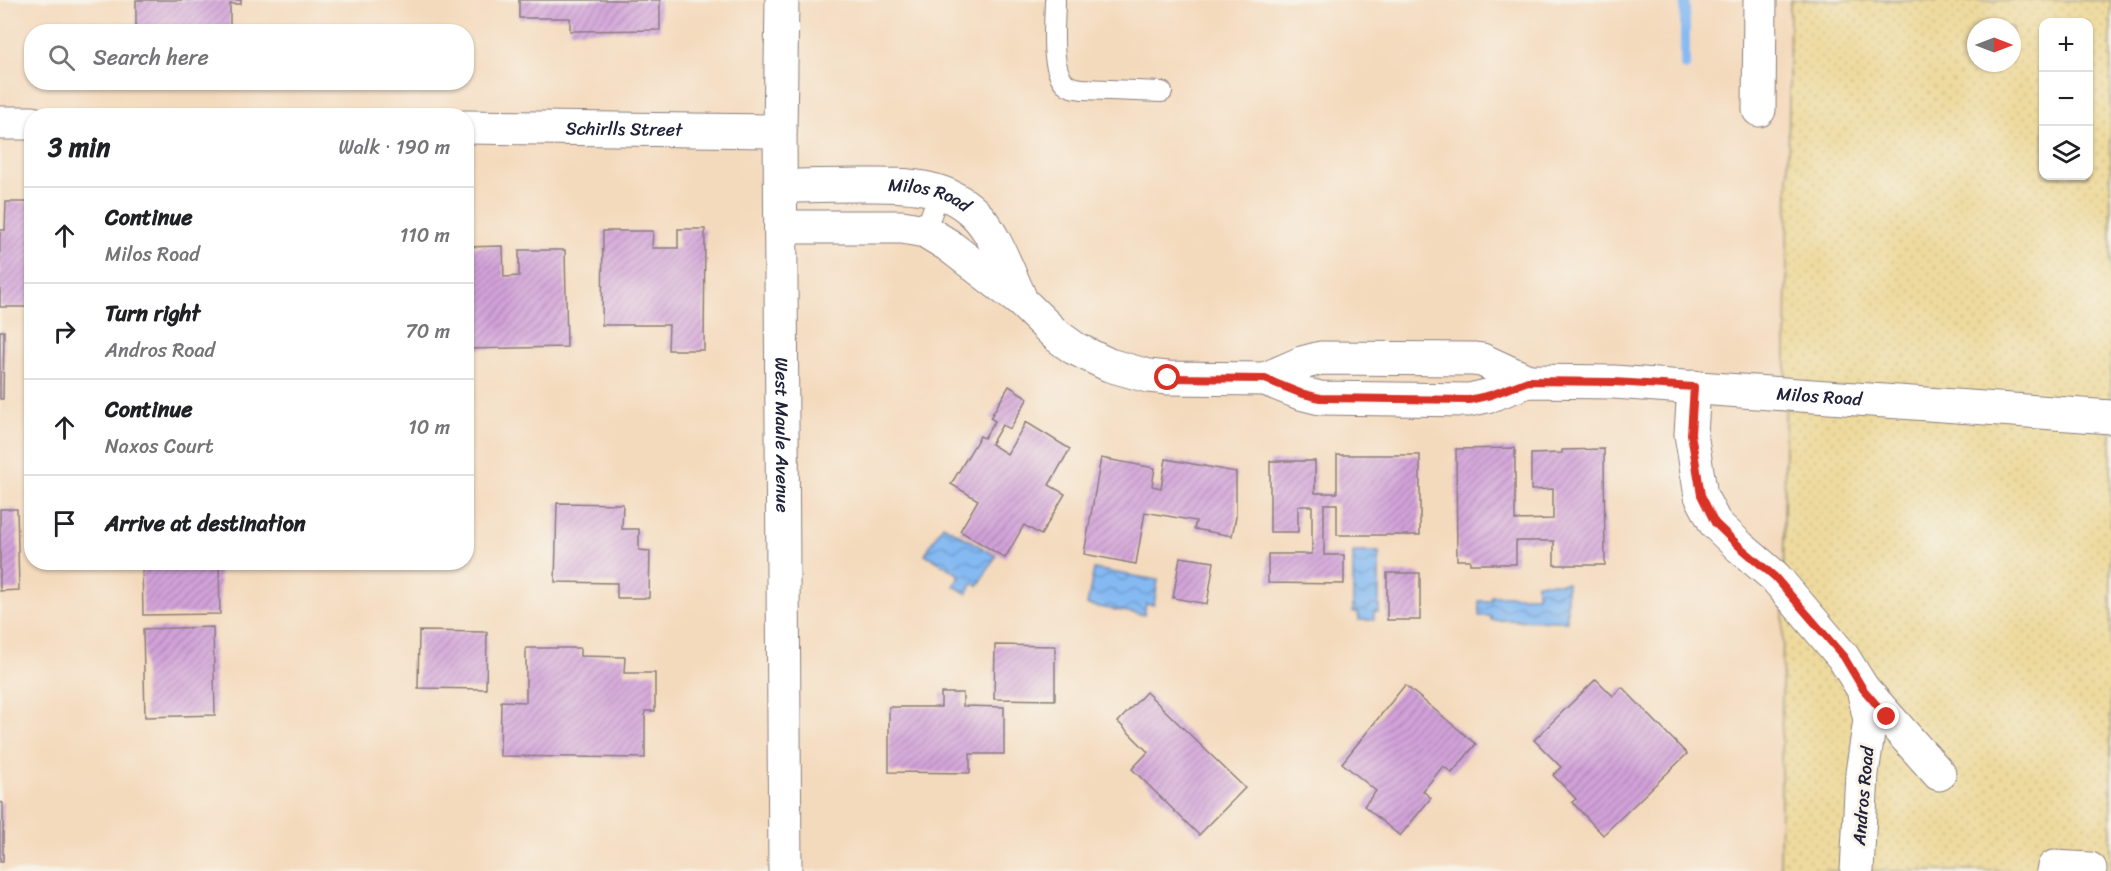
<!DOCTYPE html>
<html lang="en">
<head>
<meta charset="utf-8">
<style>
	:root { --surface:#fff; --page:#f2f2f2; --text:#202124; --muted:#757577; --line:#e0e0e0 }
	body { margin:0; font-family:Sriracha,sans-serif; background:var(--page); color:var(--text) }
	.controls { position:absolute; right:18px; top:18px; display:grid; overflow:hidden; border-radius:12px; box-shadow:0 2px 4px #0004 }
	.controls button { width:54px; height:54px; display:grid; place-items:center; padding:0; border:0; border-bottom:2px solid var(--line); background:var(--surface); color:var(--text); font:30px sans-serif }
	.compass { position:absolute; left:1967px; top:18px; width:54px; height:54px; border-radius:50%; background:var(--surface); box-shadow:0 2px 4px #0004; rotate:90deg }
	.stop { position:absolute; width:18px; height:18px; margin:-14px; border:4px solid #d93025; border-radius:50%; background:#fff }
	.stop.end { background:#d93025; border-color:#fff; box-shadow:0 2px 6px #0008 }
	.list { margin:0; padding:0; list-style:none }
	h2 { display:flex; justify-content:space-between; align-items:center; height:78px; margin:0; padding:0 24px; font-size:26px }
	h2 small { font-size:20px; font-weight:400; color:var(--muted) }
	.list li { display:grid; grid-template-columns:39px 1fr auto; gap:18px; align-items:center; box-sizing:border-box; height:96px; padding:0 24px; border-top:2px solid var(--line) }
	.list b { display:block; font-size:22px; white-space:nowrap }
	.list p { margin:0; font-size:20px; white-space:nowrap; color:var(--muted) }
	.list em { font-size:20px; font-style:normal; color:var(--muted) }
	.icon { flex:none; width:33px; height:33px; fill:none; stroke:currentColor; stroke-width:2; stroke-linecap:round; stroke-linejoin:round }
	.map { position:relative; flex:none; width:2111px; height:871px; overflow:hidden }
	.search { position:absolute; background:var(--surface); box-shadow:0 2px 4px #0004; left:24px; top:24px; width:450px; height:66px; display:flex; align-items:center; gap:15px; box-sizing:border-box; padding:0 21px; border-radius:24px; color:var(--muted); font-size:22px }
	.panel { position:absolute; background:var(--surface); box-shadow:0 2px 4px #0004; left:24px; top:108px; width:450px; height:462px; border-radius:24px }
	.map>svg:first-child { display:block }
	.sand { fill:url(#sand-dots); stroke:#887e6c; stroke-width:1.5; fill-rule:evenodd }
	.water { fill:url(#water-waves); stroke:#536e96; stroke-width:1.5 }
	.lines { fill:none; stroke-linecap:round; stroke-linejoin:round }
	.stream { stroke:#84b9f2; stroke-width:10 }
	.building { fill:url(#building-hatch) }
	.service-casing { stroke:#8b7e7c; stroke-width:22 }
	.minor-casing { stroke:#8b7e7c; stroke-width:35 }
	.tertiary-casing { stroke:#8b7e7c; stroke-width:35 }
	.service { stroke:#fff; stroke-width:20 }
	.minor { stroke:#fff; stroke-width:33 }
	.tertiary { stroke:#fff; stroke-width:33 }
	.route { stroke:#d93025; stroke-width:8 }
	.labels { text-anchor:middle; stroke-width:6; stroke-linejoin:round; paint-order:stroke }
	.street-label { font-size:18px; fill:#22223b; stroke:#f7f3e8 }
</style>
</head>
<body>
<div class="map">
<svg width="2111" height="871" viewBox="0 0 2111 871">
	<defs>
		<pattern id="sand-dots" width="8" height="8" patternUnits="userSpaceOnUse" patternTransform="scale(1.5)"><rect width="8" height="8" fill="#eeda9e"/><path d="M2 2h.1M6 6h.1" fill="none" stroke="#ccbb89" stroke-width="1.8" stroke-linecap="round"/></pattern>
		<pattern id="water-waves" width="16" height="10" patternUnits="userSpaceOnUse" patternTransform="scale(1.5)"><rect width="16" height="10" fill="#84b9f2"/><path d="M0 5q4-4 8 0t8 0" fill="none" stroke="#6c96c5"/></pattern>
		<pattern id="building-hatch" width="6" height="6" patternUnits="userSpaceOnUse" patternTransform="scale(1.5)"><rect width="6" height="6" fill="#d2a2d9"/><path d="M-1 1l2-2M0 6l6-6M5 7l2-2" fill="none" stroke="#aa84b1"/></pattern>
	</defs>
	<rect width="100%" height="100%" fill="#f7f3e8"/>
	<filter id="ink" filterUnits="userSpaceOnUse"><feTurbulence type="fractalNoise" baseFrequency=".0167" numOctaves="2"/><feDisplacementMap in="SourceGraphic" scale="12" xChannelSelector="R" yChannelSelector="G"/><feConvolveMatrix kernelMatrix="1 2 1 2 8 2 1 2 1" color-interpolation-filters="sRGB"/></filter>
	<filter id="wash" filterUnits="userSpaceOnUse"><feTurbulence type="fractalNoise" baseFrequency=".008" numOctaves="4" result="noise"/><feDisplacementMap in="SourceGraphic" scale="24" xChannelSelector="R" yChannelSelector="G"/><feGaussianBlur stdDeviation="1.35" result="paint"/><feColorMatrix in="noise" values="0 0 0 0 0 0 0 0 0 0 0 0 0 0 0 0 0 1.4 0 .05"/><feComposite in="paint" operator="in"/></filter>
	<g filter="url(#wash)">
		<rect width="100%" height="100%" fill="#f4dabd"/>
		<!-- sand -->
		<path class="sand" d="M1790,0H2111V871H1780ZM2044,22H2088V176H2044ZM1976,27H2012V63H1976Z"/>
		<!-- water -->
		<g class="water">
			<path d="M943,525L996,556L978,586L973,583L967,594L954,586L960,575L925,554Z"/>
			<path d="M1353,552H1379V612H1374V620H1359L1358,612H1353Z"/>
			<path d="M1094,569L1158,580L1154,605L1146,604L1144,615L1087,605Z"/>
			<path d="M1537,583H1567V621L1491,620V616H1479V601H1491V596H1537Z"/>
		</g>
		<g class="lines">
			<!-- stream -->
			<path class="stream" d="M1685,0V66"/>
		</g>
		<g id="blocks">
			<!-- building -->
			<g class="building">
				<path d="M136,0H241V4H230V32H136Z"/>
				<path d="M519,0H660V30L570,31V18H519Z"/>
				<path d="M6,202H32V307H0V230H5Z"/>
				<path d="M678,229H705L704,350H668L669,325H602L603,231H653L652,248H678Z"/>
				<path d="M503,246L504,277L519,276V250H565L567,347L466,349V247Z"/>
				<path d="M0,331H4L3,399H0Z"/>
				<path d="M1009,386L1028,398L1010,429L1002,425L991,444L1007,454L1026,422L1070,449L1049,485L1065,494L1041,535L1024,525L1005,558L960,531L978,500L951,484L980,436L984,438L995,421L990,418Z"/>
				<path d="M1515,448V520L1553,519V489L1531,490V454L1562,453V450L1604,449L1605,565H1554V541H1516V564H1470V560H1457L1456,449Z"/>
				<path d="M1337,455H1420V535H1337V504H1324V555H1344V584L1268,583V554H1312V506H1298V532H1270V461H1315V493H1337Z"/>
				<path d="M1101,458L1155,468L1152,486L1161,488L1166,459L1236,472V517L1232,536L1194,529L1196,521L1145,512L1136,564L1084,554Z"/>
				<path d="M557,503L623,504L622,529H639V550L650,551L649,598H617V583L555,582Z"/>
				<path d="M0,509H17L19,590L0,591Z"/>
				<path d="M1180,557L1214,562L1207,604L1173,598Z"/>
				<path d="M142,562H219L220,614L143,615Z"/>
				<rect x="1387" y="573" width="33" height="47"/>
				<path d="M213,627L215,715L145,717L143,629Z"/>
				<path d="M419,631L487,632L486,689L418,688Z"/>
				<path d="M995,645L1055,646V700L994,699Z"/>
				<path d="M526,648H580V656L625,657L624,673H655V711H645V758L500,756L501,701L526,702Z"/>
				<path d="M1596,679L1613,696L1622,687L1687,754L1603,835L1572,802L1576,799L1553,775L1561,767L1534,740Z"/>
				<path d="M1405,685L1476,744L1452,773L1443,766L1423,791L1431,798L1400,836L1364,806L1376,791L1342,763Z"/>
				<path d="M1146,692L1245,788L1199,835L1132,769L1148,752L1118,722Z"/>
				<path d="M941,693H963V706L1004,707V754H970V773L889,772V707H941Z"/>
				<path d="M0,802L3,803V862H0Z"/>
			</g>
		</g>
	</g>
	<g filter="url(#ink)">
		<use href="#blocks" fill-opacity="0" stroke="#8b7e7c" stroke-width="1.5"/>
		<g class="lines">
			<defs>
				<g id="service">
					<path d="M1055,0C1055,22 1049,67 1065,83C1070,88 1076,88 1083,89L1162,92"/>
					<path d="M925,231L940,191"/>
				</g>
				<g id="minor">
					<path d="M1759,110L1760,0"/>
					<path d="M0,123H32"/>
					<path id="s1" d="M466,127L780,131"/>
					<path id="s2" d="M781,186C807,186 833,185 859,185C903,185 947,182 979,218C997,239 1007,270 1019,295"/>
					<path id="s3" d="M781,227H902L925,231L948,245L1022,302L1056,335L1074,348L1109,365L1148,376L1168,378L1265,379L1300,393L1320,398L1469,400L1491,395L1528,381L1614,382L2111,417"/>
					<path d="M1265,379L1302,363L1321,358L1473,359L1482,360L1528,381"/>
					<path d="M1694,387L1691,434L1701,496L1715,523L1740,547L1775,577L1843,657L1863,689L1870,720L1862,773L1857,871"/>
					<path d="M1864,690L1939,774"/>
					<path d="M2053,871L2054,867L2090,869"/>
				</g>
				<g id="tertiary">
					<path id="s4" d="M782,0L780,131L785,871"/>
				</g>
			</defs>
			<!-- service casing -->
			<use href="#service" class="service-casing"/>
			<!-- minor casing -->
			<use href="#minor" class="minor-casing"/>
			<!-- tertiary casing -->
			<use href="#tertiary" class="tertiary-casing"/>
			<!-- service -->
			<use href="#service" class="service"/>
			<!-- minor -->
			<use href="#minor" class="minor"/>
			<!-- tertiary -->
			<use href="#tertiary" class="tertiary"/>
		</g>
	</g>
	<g class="lines" filter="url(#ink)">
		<!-- route -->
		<path class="route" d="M1168,378L1265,379L1300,393L1320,398L1469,400L1491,395L1528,381L1614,382L1694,387L1691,434L1701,495L1715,523L1740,547L1775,577L1844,657L1863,689L1887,717"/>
	</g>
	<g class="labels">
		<!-- street labels -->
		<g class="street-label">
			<text dy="6" stroke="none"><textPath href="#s1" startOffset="158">Schirlls Street</textPath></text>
			<text dy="6" stroke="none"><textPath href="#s2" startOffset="150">Milos Road</textPath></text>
			<text dy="6" stroke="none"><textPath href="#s3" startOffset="1092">Milos Road</textPath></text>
			<text dy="6" stroke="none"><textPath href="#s4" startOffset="435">West Maule Avenue</textPath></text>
			<text transform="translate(1863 796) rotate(-85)" y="6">Andros Road</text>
		</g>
	</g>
</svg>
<div class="controls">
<button>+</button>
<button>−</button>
<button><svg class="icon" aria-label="layers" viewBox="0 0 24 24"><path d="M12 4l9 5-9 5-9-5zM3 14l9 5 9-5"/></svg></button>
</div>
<svg class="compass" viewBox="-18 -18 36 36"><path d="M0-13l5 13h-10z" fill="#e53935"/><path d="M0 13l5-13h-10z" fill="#757577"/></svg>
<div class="stop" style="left:1168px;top:378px"></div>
<div class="stop end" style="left:1887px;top:717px"></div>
<div class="search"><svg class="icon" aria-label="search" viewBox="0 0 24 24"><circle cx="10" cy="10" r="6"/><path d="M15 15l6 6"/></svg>Search here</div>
<section class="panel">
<h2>3 min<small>Walk · 190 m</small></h2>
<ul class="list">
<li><svg class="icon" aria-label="ahead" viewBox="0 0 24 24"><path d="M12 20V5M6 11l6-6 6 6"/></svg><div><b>Continue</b><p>Milos Road</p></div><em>110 m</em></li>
<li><svg class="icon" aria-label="right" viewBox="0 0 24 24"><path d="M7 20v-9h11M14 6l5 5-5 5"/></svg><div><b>Turn right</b><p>Andros Road</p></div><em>70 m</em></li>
<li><svg class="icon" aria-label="ahead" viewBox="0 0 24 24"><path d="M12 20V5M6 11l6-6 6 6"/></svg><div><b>Continue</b><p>Naxos Court</p></div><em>10 m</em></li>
<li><svg class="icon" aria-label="arrive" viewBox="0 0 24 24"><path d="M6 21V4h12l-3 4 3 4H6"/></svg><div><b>Arrive at destination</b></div></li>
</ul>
</section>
</div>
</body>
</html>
